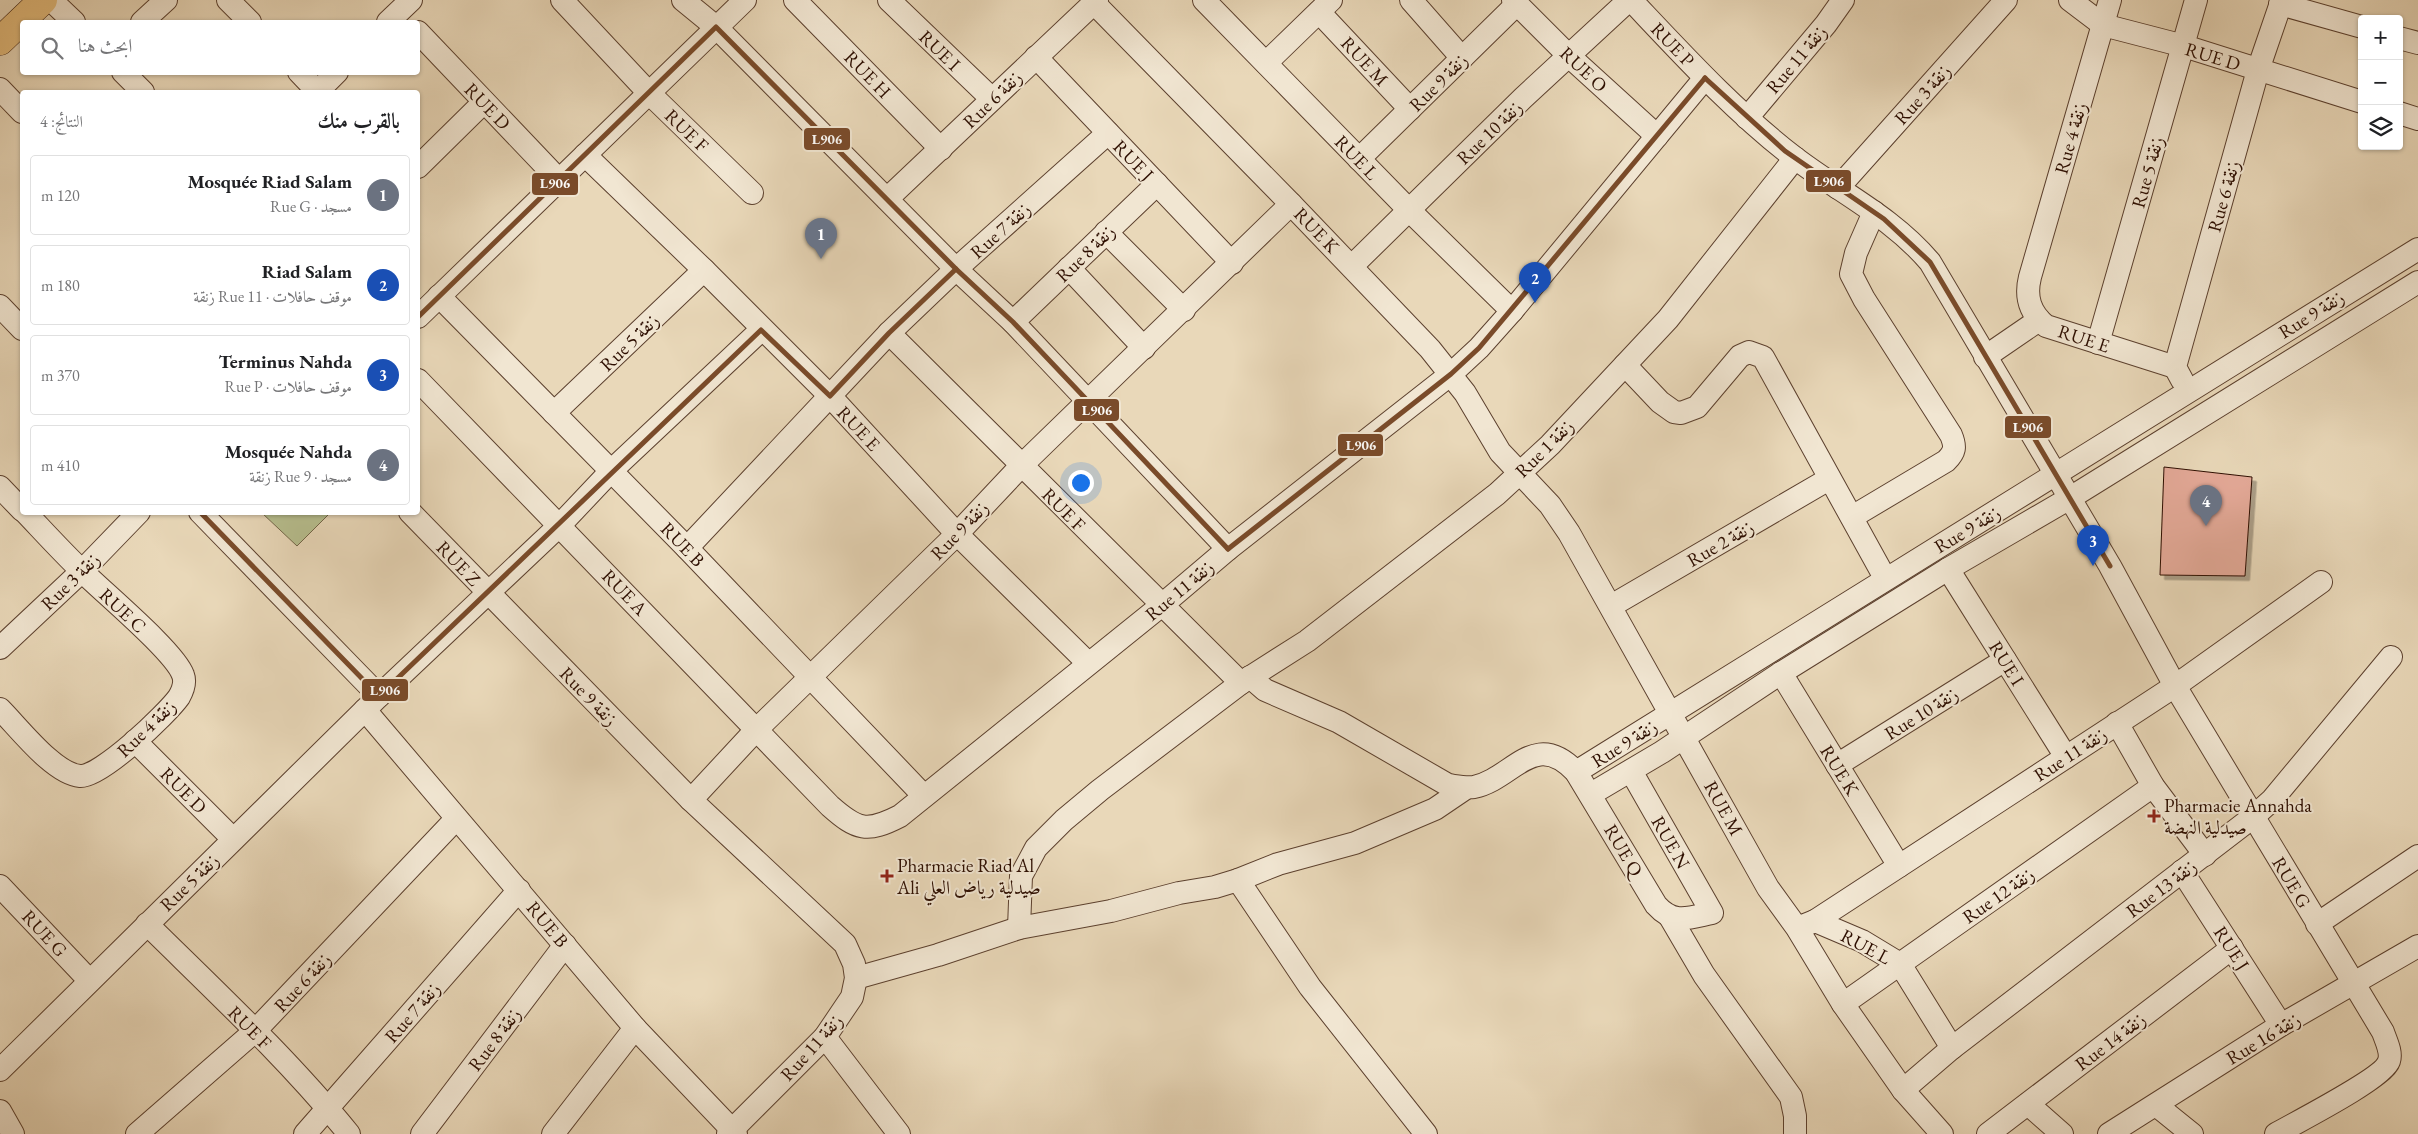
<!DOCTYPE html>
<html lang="ar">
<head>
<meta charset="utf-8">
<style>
	:root { --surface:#fff; --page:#f6f6f6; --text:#202124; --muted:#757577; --line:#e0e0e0; --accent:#b45309 }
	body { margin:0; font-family:"EB Garamond",Amiri,serif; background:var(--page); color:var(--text); direction:rtl }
	.controls { position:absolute; right:15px; top:15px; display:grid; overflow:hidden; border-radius:5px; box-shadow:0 1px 4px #0004 }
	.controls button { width:45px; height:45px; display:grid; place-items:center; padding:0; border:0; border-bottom:1px solid var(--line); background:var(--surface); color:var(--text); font:25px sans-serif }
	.you { position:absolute; left:1080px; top:482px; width:18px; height:18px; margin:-12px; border:4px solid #fff; border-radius:50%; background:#1a73e8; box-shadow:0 0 0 8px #1a73e833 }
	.badge { display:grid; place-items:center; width:32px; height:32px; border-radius:50%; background:var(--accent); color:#fff; font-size:16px; font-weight:700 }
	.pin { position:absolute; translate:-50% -41px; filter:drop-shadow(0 1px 2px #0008) }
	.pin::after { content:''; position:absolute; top:26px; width:18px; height:15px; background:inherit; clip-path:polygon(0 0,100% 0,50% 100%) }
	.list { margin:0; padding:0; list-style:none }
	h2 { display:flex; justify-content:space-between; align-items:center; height:65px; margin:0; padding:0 20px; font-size:21px }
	h2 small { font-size:16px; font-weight:400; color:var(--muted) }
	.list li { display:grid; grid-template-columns:32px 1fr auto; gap:15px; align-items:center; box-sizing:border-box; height:80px; margin:0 10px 10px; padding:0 10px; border:1px solid var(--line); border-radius:5px }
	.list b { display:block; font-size:19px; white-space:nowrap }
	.list p { margin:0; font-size:16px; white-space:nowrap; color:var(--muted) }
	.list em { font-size:16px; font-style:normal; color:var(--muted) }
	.icon { flex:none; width:28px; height:28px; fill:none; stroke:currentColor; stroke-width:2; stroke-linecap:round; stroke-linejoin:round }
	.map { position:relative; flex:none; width:2418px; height:1134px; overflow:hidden; direction:ltr }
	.search { position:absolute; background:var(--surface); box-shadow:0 1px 4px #0004; left:20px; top:20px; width:400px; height:55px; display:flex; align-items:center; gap:12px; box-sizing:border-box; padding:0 18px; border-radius:5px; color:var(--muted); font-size:19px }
	.panel { position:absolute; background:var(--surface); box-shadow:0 1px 4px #0004; left:20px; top:90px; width:400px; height:425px; border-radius:5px; direction:rtl }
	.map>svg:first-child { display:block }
	.green { fill:#b7bf8f; stroke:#726648 }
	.building { fill:#e4a998; stroke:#2d0e00; filter:url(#shadow) }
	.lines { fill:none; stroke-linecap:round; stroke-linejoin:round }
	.minor-casing { stroke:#5c402e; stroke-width:24 }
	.major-casing { stroke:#2d0e00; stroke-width:29 }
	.minor { stroke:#f1e6d2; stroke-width:22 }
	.major { stroke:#e4bc7c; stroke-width:28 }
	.bus-1-casing { stroke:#f1e6d2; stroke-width:9 }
	.bus-1 { stroke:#7a4b2a; stroke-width:5 }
	.poi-dot { fill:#8f2418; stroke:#f1e6d2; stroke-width:2 }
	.labels { text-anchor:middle; stroke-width:4; stroke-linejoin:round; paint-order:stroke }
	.street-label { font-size:19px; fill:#2d0e00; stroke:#f1e6d2 }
	.poi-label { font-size:19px; fill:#2d0e00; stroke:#f1e6d2; text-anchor:start }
	.line-badge { stroke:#f1e6d2; stroke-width:2 }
	.badge-label { font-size:14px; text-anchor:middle; font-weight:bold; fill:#fff }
</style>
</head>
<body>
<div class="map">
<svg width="2418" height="1134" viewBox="0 0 2418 1134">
	<defs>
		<filter id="shadow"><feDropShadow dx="4.5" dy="4.5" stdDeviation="0" flood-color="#0004"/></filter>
	</defs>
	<rect width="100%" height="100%" fill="#e9d8b9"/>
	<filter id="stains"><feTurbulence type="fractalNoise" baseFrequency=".004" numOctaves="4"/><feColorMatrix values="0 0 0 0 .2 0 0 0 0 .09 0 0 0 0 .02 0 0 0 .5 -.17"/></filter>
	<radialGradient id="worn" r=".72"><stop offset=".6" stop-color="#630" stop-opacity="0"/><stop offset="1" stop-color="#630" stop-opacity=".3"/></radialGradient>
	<!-- green -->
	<path class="green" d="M262,513H330L297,546Z"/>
	<!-- building -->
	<path class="building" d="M2164,467L2252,477L2245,576L2160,575Z"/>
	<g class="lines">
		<defs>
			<g id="minor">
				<path d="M51,0L74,22"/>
				<path d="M228,0L250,22"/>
				<path d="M562,0L649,93L752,193"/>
				<path d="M683,0L716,27L956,269L1013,322L1228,549"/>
				<path d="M795,0L941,149"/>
				<path d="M889,0L992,99"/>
				<path d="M1204,0L1409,210L1512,311"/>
				<path d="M1411,0L1462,58"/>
				<path d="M1513,0L1569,56L1657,136"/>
				<path d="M1631,0C1683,55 1735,112 1795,158C1841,193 1892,217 1930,262L2110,566L2175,686L2383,1032C2386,1041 2392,1052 2389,1061C2384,1078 2295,1123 2276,1134"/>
				<path d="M2070,0L2103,25L2184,46L2362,102"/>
				<path d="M2110,0L2030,277C2025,297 2030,313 2046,326L2175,367"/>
				<path d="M1094,3L1291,204L1430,349L1465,393L1500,452L1550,505L1569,533L1768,888L1797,928L1843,1004L1903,1090L1942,1134"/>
				<path d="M2280,4L2362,27"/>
				<path d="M1319,12L1410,109"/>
				<path d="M142,22L166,0"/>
				<path d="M388,22L411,0"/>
				<path d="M418,32L559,180"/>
				<path d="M2399,38L2418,43"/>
				<path d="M1036,57L1232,263"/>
				<path d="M1266,63L1331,0"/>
				<path d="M123,72L143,92"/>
				<path d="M299,72L318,92"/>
				<path d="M0,89L22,112"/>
				<path d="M317,92L337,72"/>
				<path d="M2399,113L2418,119"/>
				<path d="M1747,118L1826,24L1843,0"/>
				<path d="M585,155L704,270L830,396L957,534L1088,663"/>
				<path d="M1359,159L1517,4"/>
				<path d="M418,167L484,102"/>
				<path d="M1838,188L2006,0"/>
				<path d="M887,199L1097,0"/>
				<path d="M1106,232L1184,310"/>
				<path d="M1352,266L1523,98L1629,0"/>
				<path d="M1069,268L1144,348"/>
				<path d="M439,296L687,548L923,795"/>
				<path d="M0,306L22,329"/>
				<path d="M418,317L745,0"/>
				<path d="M1013,322L1157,184"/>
				<path d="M889,333L1241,683"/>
				<path d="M2098,343L2196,0"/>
				<path d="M1985,357L2039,320"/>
				<path d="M1625,365L1660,402L1674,412L1681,413L1697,407L1740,356L1749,352L1763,357L1885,578"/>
				<path d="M418,380L830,806C857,830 867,833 900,816L1162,605L1228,549L1451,374L1479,348L1512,311L1705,78"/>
				<path d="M2182,380L2175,367L2258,70L2282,0"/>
				<path d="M554,413L704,270"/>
				<path d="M0,487L22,510"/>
				<path d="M200,512L379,696"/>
				<path d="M410,512L691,800L845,944L854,964L856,978L852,997L825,1037L728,1134"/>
				<path d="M1852,517L1946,461C1955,452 1956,447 1951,435L1864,299L1851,274L1856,253L1874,212"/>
				<path d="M687,548L889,333L956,269L1108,133"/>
				<path d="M1948,569L2066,757"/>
				<path d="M1611,606L1829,479"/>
				<path d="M0,648L82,571L139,512"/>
				<path d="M1781,673L1899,866"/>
				<path d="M1250,677L1265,690L1339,722L1448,785C1456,786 1465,788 1474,787C1513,779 1534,728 1576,772L1656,905C1674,925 1688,918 1712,913L1631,771"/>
				<path d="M0,709C19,728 54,774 80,776C100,778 167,714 179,697C183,690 186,683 183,675C175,652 104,593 83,572C63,553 44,532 25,512"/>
				<path d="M365,710L635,1028L736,1134"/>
				<path d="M2117,723L2153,786L2205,855"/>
				<path d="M135,741L233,839"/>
				<path d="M1837,765L2005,660"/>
				<path d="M1576,772L2418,249"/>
				<path d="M1591,794L1662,752L1781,673L1948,569L2070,498L2418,282"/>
				<path d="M691,800L756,730L957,534L1021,466L1291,204"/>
				<path d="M2182,871L2281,1025"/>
				<path d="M1238,880L1278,864L1355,843L1435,809L1466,788"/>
				<path d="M0,886L89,980"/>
				<path d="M1670,917L1704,975L1791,1097L1795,1116V1134"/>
				<path d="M1815,921L2175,686L2321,582"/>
				<path d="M147,924C216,992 288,1059 349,1134"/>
				<path d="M2317,924L2418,856"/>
				<path d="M1805,925L1815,921L1862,941L1900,964L1952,1048"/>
				<path d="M1019,928L1021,876L1036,848L1064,820L1100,790L1241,683L1307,641L1497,494L1550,445L1668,319L1795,158"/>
				<path d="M856,978L938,955L1019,928L1111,911L1179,893L1215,887L1238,880L1310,987L1426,1134"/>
				<path d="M1843,1004L2153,786"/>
				<path d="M825,1037L899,1134"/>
				<path d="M0,1070L379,696L560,525L611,471L761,330"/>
				<path d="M1903,1090L1952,1048L2253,817L2272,800L2391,657"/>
				<path d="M2028,1104L2062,1134"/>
				<path d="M2156,1105L2192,1134"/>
				<path d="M0,1111L13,1134"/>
				<path d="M137,1134L255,1031L456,819"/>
				<path d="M305,1134L519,890"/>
				<path d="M422,1134L565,945"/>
				<path d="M553,1134L635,1028"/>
				<path d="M1988,1134L2232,948"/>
				<path d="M2109,1134L2281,1025L2418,946"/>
			</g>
			<path id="major" d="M0,41L43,0"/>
		</defs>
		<!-- minor casing -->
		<use href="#minor" class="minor-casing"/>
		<!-- major casing -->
		<use href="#major" class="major-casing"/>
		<!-- minor -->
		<use href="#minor" class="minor"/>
		<!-- major -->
		<use href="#major" class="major"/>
		<defs>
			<g id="bus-1">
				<path d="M1705,78L1785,151L1884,219L1930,262L2110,566"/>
				<path d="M418,317L716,27L956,269L1013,322L1228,549"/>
				<path d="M200,512L379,696L761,330L830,396L889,333L956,269"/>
				<path d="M1228,549L1451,374L1479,348L1705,78"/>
			</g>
		</defs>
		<!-- bus-1 casing -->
		<use href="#bus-1" class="bus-1-casing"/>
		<!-- bus-1 -->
		<use href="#bus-1" class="bus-1"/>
	</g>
	<!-- markers -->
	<g class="poi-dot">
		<path d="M2151.5 808.5h5v5h5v5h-5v5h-5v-5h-5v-5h5z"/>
		<path d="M884.5 868.5h5v5h5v5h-5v5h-5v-5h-5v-5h5z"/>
	</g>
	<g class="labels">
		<!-- street labels -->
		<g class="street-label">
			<text transform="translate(1673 44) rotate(46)" y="7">RUE P</text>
			<text transform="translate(940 50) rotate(44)" y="7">RUE I</text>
			<text transform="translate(2213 56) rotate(17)" y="7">RUE D</text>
			<text transform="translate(1796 59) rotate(-50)" y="7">Rue 11 زنقة</text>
			<text transform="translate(1365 61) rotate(47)" y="7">RUE M</text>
			<text transform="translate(1584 69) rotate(43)" y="7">RUE O</text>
			<text transform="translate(868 74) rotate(46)" y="7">RUE H</text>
			<text transform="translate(1438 82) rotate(-45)" y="7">Rue 9 زنقة</text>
			<text transform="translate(1922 94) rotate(-48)" y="7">Rue 3 زنقة</text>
			<text transform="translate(992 99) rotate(-44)" y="7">Rue 6 زنقة</text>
			<text transform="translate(488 106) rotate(46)" y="7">RUE D</text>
			<text transform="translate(687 130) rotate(44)" y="7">RUE F</text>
			<text transform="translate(1489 132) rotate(-44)" y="7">Rue 10 زنقة</text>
			<text transform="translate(2070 138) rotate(-74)" y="7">Rue 4 زنقة</text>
			<text transform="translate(1357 157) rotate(46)" y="7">RUE L</text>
			<text transform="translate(1134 160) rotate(46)" y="7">RUE J</text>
			<text transform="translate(2147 172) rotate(-74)" y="7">Rue 5 زنقة</text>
			<text transform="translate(2223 196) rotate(-74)" y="7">Rue 6 زنقة</text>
			<text transform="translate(1000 230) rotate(-42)" y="7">Rue 7 زنقة</text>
			<text transform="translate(1317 230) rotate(46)" y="7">RUE K</text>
			<text transform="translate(1085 253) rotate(-44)" y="7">Rue 8 زنقة</text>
			<text transform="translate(2311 314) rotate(-32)" y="7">Rue 9 زنقة</text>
			<text transform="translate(2084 338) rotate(18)" y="7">RUE E</text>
			<text transform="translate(629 342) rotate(-44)" y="7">Rue 5 زنقة</text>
			<text transform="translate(859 428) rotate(47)" y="7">RUE E</text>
			<text transform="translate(1544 448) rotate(-45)" y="7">Rue 1 زنقة</text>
			<text transform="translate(1064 509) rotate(45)" y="7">RUE F</text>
			<text transform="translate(1967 529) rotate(-31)" y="7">Rue 9 زنقة</text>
			<text transform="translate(959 530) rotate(-46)" y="7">Rue 9 زنقة</text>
			<text transform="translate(1720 543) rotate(-30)" y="7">Rue 2 زنقة</text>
			<text transform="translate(683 544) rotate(46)" y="7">RUE B</text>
			<text transform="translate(459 563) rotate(46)" y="7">RUE Z</text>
			<text transform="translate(70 581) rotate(-44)" y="7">Rue 3 زنقة</text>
			<text transform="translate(1179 590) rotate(-40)" y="7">Rue 11 زنقة</text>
			<text transform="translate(625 592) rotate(46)" y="7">RUE A</text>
			<text transform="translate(123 610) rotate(43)" y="7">RUE C</text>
			<text transform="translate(2007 663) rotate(58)" y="7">RUE I</text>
			<text transform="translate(589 696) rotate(46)" y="7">Rue 9 زنقة</text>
			<text transform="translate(1921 713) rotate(-32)" y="7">Rue 10 زنقة</text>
			<text transform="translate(146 728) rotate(-44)" y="7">Rue 4 زنقة</text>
			<text transform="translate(1624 743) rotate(-32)" y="7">Rue 9 زنقة</text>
			<text transform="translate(2070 754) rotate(-33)" y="7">Rue 11 زنقة</text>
			<text transform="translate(1840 770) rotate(58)" y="7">RUE K</text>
			<text transform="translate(184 790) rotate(45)" y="7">RUE D</text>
			<text transform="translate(1724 808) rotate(61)" y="7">RUE M</text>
			<text transform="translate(1671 842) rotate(60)" y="7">RUE N</text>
			<text transform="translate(1624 850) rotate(59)" y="7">RUE Q</text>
			<text transform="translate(189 882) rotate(-44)" y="7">Rue 5 زنقة</text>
			<text transform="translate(2292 882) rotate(59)" y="7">RUE G</text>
			<text transform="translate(2161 888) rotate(-37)" y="7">Rue 13 زنقة</text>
			<text transform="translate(1998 895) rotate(-35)" y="7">Rue 12 زنقة</text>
			<text transform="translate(548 924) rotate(50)" y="7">RUE B</text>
			<text transform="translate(45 933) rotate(47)" y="7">RUE G</text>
			<text transform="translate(1866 946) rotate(28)" y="7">RUE L</text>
			<text transform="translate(2232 948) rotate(57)" y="7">RUE J</text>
			<text transform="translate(302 982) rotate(-47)" y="7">Rue 6 زنقة</text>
			<text transform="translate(412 1012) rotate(-49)" y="7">Rue 7 زنقة</text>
			<text transform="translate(250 1027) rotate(45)" y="7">RUE F</text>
			<text transform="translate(2263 1038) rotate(-31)" y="7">Rue 16 زنقة</text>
			<text transform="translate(494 1039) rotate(-53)" y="7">Rue 8 زنقة</text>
			<text transform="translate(2110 1041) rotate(-37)" y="7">Rue 14 زنقة</text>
			<text transform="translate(811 1047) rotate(-48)" y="7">Rue 11 زنقة</text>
		</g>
		<!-- poi labels -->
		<g class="poi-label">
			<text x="2164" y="812">Pharmacie Annahda<tspan x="2164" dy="22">صيدلية النهضة</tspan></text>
			<text x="897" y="872">Pharmacie Riad Al<tspan x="897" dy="22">Ali صيدلية رياض العلي</tspan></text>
		</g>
	</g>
	<g class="line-badge">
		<rect x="803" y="127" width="48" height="24" rx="5" fill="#7a4b2a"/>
		<rect x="1805" y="169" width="47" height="24" rx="5" fill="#7a4b2a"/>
		<rect x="531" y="172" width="48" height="24" rx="5" fill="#7a4b2a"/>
		<rect x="1073" y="398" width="47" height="24" rx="5" fill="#7a4b2a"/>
		<rect x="2004" y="415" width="48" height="24" rx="5" fill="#7a4b2a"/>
		<rect x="1337" y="433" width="47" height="24" rx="5" fill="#7a4b2a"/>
		<rect x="361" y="678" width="48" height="24" rx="5" fill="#7a4b2a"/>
	</g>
	<g class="badge-label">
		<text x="827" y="144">L906</text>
		<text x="1829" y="186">L906</text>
		<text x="555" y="188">L906</text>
		<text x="1097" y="415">L906</text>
		<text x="2028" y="432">L906</text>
		<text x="1361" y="450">L906</text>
		<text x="385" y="695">L906</text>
	</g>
	<rect width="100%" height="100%" filter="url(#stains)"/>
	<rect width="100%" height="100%" fill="url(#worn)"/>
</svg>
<div class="controls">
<button>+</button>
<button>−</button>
<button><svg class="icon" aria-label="layers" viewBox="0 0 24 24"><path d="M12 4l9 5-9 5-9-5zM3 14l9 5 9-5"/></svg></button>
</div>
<div class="you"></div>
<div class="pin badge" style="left:821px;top:259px;background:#6b7280">1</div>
<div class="pin badge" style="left:1535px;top:303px;background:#1a4fb4">2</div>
<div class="pin badge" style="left:2093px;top:566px;background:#1a4fb4">3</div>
<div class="pin badge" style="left:2206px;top:526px;background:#6b7280">4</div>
<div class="search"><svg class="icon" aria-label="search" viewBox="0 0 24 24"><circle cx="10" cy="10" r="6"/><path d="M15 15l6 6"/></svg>ابحث هنا</div>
<section class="panel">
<h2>بالقرب منك<small>النتائج: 4</small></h2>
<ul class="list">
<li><span class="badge" style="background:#6b7280">1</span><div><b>Mosquée Riad Salam</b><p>مسجد · Rue G</p></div><em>120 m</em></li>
<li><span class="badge" style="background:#1a4fb4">2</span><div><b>Riad Salam</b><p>موقف حافلات · Rue 11 زنقة</p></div><em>180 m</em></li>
<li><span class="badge" style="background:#1a4fb4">3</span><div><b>Terminus Nahda</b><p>موقف حافلات · Rue P</p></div><em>370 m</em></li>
<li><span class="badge" style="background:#6b7280">4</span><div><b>Mosquée Nahda</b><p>مسجد · Rue 9 زنقة</p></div><em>410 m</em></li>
</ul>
</section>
</div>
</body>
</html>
